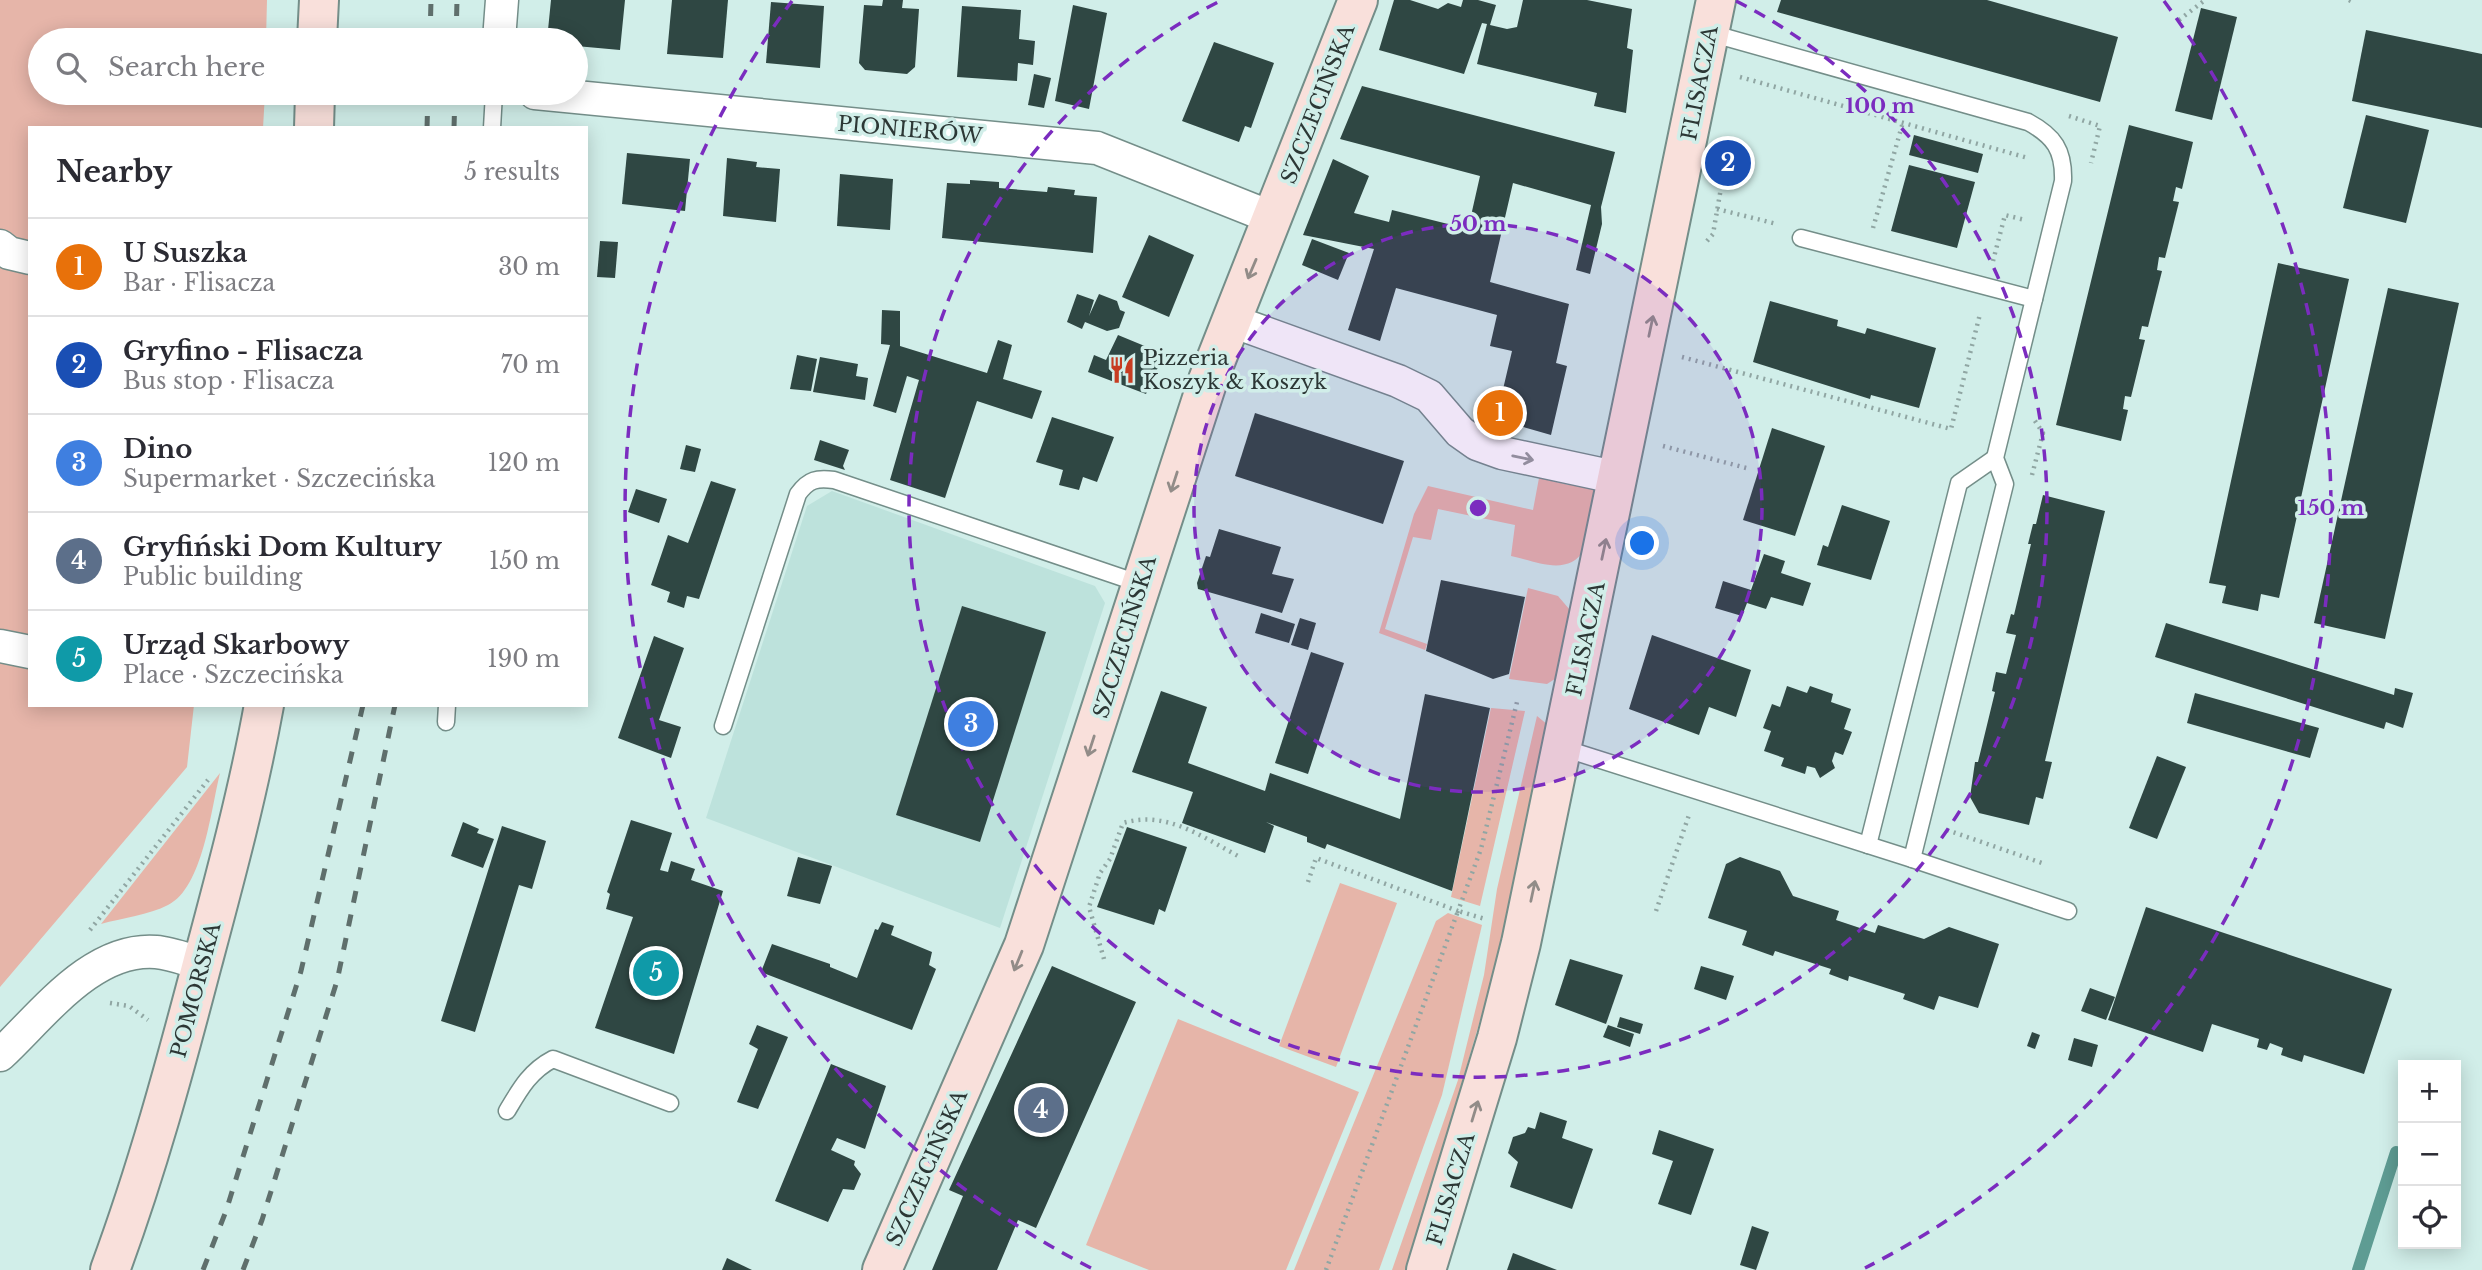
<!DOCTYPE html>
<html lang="en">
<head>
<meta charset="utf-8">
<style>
	:root { --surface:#fff; --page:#f7f7f7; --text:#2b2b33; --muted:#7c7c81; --line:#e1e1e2; --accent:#0f766e }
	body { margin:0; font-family:"Libre Baskerville",serif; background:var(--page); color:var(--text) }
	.controls { position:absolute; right:21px; bottom:21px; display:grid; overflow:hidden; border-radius:0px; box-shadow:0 4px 18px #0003 }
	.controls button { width:63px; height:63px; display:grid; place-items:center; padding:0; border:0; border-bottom:2px solid var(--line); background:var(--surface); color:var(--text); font:35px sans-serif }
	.you { position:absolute; left:1643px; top:544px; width:24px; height:24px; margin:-18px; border:5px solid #fff; border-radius:50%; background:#1a73e8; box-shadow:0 0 0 10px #1a73e833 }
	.badge { display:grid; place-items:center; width:46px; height:46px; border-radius:50%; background:var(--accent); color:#fff; font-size:23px; font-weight:700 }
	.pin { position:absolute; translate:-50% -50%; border:4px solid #fff; box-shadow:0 2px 7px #0006 }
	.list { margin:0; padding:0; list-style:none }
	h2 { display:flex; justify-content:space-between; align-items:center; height:91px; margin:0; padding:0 28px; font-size:30px }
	h2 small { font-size:23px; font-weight:400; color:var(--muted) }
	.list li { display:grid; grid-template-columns:46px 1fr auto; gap:21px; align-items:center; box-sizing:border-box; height:98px; padding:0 28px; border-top:2px solid var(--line) }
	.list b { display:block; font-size:26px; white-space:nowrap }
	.list p { margin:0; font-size:23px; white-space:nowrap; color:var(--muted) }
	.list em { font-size:23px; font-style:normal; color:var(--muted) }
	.icon { flex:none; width:38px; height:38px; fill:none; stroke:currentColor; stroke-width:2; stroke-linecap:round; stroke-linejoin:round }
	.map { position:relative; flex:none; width:2482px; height:1270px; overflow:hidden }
	.search { position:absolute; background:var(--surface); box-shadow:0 4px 18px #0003; left:28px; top:28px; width:560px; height:77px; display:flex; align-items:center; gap:18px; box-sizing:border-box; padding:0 24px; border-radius:38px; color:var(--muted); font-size:26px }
	.panel { position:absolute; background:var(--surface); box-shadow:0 4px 18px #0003; left:28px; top:126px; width:560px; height:581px; border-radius:0px }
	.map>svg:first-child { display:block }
	.built { fill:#bde2dc }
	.green { fill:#e6b5a9 }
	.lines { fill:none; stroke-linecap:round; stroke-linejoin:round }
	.stream { stroke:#5e9c93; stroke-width:12 }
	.building { fill:#2f4743 }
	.lane-casing { stroke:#748e89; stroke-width:19 }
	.street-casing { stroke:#748e89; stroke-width:35 }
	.secondary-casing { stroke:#748e89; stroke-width:42 }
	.path { stroke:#90a6a3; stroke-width:4.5; stroke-dasharray:2 5; stroke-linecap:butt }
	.lane { stroke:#fff; stroke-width:16 }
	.street { stroke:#fff; stroke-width:32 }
	.secondary { stroke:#f9e0db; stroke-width:38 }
	.rail { stroke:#5f6f6c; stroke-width:5; stroke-dasharray:12 12; stroke-linecap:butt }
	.oneway { stroke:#928c88 }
	.oneway2 { stroke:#969b9a }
	.ring { fill:none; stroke:#7b2cbf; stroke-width:3.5; stroke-dasharray:12 9 }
	.labels { text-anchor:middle; stroke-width:7; stroke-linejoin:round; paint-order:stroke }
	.street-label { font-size:21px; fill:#2c3735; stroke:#d1eee9 }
	.poi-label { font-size:21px; fill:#2c3735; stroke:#d1eee9; text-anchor:start }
	.centre { fill:#7b2cbf; stroke:#d1eee9; stroke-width:3.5 }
	.ring-label { font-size:21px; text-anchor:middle; font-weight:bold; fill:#7b2cbf; stroke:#d1eee9; stroke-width:7; stroke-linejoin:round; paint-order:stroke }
</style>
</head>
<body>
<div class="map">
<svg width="2482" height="1270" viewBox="0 0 2482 1270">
	<rect width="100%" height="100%" fill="#d1eee9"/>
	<!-- built -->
	<path class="built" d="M832,491L1095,586L1105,603L1000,928L706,818L807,506Z"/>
	<!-- green -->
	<g class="green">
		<path d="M0,0H267L266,40H40V93H265L263,128H30V705H194L187,767L0,987Z"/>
		<path d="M1539,478L1569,485L1582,479L1598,483L1585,549C1568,577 1538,562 1511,556L1515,525L1438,509L1431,540L1413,537L1385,629L1427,644L1425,650L1379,633L1414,514L1428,486L1533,510Z"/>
		<path d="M1528,588L1558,596L1570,610L1558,677L1547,684L1509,679Z"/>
		<path d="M1491,708L1525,711L1480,906L1451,897Z"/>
		<path d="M1537,716L1548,725L1493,976L1407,1270H1392L1458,1080L1484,975L1497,889Z"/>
		<path d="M220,773C211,809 203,888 168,905C149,915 122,918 101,924Z"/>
		<path d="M1340,883L1397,903L1336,1067L1279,1046Z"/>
		<path d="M1448,913L1482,925L1442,1095L1379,1270H1294L1436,921Z"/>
		<path d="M1178,1019L1359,1092L1286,1270H1149L1086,1245Z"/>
	</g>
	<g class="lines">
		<!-- stream -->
		<path class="stream" d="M2358,1270L2396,1152"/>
	</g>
	<!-- building -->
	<g class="building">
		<path d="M551,0H625L620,50L576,46V40H547Z"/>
		<path d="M672,0H728L723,58L667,54Z"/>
		<path d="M883,0H903L902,8L919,9L915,67L907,74L865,70L859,63L864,5L882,6Z"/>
		<path d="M1394,0H1410L1438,9L1448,3L1461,7L1463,0H1478L1496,5L1490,25L1507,29L1517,27L1523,0H1587L1632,9L1627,48L1633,50L1626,113L1594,106L1597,93L1477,64L1487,24L1482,23L1464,74L1379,50Z"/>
		<path d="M1781,0H1987L2118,37L2100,102L1777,12Z"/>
		<path d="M771,2L824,6L820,68L766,63Z"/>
		<path d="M1073,5L1107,13L1089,109L1055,101Z"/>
		<path d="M962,6L1021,10L1019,39L1035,41L1033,65L1018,63L1017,81L957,77Z"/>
		<path d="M2201,8L2237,17L2212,120L2175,111Z"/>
		<path d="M2366,30L2482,54V128L2352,101Z"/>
		<path d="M1214,42L1274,63L1251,128L1245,126L1239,142L1182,121Z"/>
		<path d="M1034,74L1051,78L1044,108L1028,105Z"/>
		<path d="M1362,86L1615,152L1601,207L1602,224L1590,274L1576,270L1591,205L1513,183L1490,282L1569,304L1556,363L1567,366L1551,435L1496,419L1512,351L1490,346L1497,315L1396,288L1380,341L1348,330L1374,249L1303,235L1333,159L1369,176L1354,213L1389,222L1392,210L1468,229L1480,176L1340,139Z"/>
		<path d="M2366,115L2429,130L2406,223L2343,208Z"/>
		<path d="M2129,125L2193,142L2182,189L2176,187L2173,201L2179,202L2165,258L2159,257L2157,270L2162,271L2148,327L2142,326L2139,339L2145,340L2131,397L2125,396L2123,409L2128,410L2121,441L2056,425Z"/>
		<path d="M1914,135L1983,154L1978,173L1909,155Z"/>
		<path d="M627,153L690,159L685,211L622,204Z"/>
		<path d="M727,158L757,162L756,167L780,169L776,222L723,216Z"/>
		<path d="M1909,165L1975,182L1957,248L1891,231Z"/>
		<path d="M840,174L893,179L890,230L837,226Z"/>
		<path d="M970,180L999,182V188L1047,192L1048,187L1075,190L1074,195L1097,197L1093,253L942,238L947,183L970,184Z"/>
		<path d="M1149,235L1194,255L1169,317L1122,297Z"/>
		<path d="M1312,239L1349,253L1338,280L1302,265Z"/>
		<path d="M600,241L618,242L615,278L597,277Z"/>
		<path d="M2278,263L2349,279L2279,598L2261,594L2258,611L2222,603L2226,586L2209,583Z"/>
		<path d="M2388,288L2459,303L2385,639L2314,623Z"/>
		<path d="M1077,294L1094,300L1089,316L1099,294L1117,301L1120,310L1125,312L1119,328L1107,331L1085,322L1082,329L1067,322Z"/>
		<path d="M1770,301L1838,320L1837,326L1865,334L1867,328L1936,348L1919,408L1871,395L1870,399L1753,362Z"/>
		<path d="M882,310L900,311V346L987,373L998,340L1012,345L1003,379L1042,391L1032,419L977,401L945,498L890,480L919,380L907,376L896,413L873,406L890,345L881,344Z"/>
		<path d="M1118,335L1164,354L1146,394L1088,372L1094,355L1106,360Z"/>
		<path d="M797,355L817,359L811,391L790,389Z"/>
		<path d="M820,357L858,364L856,376L868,378L865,400L813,392Z"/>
		<path d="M1255,413L1404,461L1383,524L1235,476Z"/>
		<path d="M1052,417L1114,437L1097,482L1083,477L1079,490L1059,485L1063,470L1036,462Z"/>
		<path d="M1772,428L1825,446L1795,536L1743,520Z"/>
		<path d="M820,440L849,450L843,466L845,470L814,460Z"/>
		<path d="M686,445L701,449L695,472L680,469Z"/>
		<path d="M711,481L736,489L699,599L687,596L684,608L667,602L670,592L651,585L668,535L688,543Z"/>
		<path d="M636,489L667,499L659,523L628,512Z"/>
		<path d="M2043,495L2105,511L2045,761L2052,762L2043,799L2036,797L2029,825L1979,813L1970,797L1975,762H1978L1995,692L1992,691L1996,672L2006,674L2016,635L2006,633L2011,614L2014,615L2031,544H2028L2033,524H2036Z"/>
		<path d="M1842,505L1890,521L1871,580L1817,565L1823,545L1828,547Z"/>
		<path d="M1219,529L1281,547L1272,574L1294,579L1282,613L1198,589L1197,583L1206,556L1210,557Z"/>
		<path d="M1764,554L1785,561L1781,573L1811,583L1803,606L1771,597L1766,609L1747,603L1742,616L1715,608L1723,581L1751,590Z"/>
		<path d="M1441,580L1525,597L1509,674L1493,679L1426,651Z"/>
		<path d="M962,606L1046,632L980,842L896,815Z"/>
		<path d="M1261,613L1295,624L1289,643L1255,633Z"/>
		<path d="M1300,618L1316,623L1308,650L1291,645Z"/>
		<path d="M2166,623L2394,695L2395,688L2413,693L2403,728L2386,722L2384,729L2155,657Z"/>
		<path d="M1652,635L1751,670L1736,717L1709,707L1699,735L1629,709Z"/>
		<path d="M654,636L684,648L659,720L681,727L671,758L618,738Z"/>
		<path d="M1311,652L1344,663L1308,774L1275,763Z"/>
		<path d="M1787,686L1807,693L1810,686L1833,694L1831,702L1851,709L1844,729L1852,732L1843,755L1835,752L1832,761L1835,768L1820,778L1815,768L1807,766L1805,774L1781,766L1784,758L1764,751L1771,731L1763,728L1772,704L1780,707Z"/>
		<path d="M1161,691L1207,707L1188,763L1265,791L1270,773L1400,819L1425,694L1490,708L1452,891L1327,844L1325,849L1307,842V837L1266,822L1274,826L1265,853L1182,823L1193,792L1132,772Z"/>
		<path d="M2195,693L2319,728L2310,758L2187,723Z"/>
		<path d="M2157,756L2186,767L2157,839L2129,828Z"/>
		<path d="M631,820L672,833L660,870L668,872L671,861L695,869L691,880L723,891L674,1054L595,1028L633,917L606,909L610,894L607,892Z"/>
		<path d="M463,822L479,829L477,833L494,839L483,868L451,856Z"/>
		<path d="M502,826L546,841L532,889L519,885L475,1032L441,1021Z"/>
		<path d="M1127,827L1187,847L1165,912L1159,909L1154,925L1097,907Z"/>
		<path d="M798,857L832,866L820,904L787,896Z"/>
		<path d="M1740,857L1780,871L1793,896L1839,911L1836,920L1875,933L1878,925L1924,939L1949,927L1999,944L1978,1008L1939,996L1934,1010L1903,999L1905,994L1849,976L1848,981L1829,974L1831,969L1775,951L1773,956L1742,945L1747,931L1708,918L1726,864Z"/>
		<path d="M2146,907L2392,989L2364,1074L2304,1055L2302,1062L2281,1055L2283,1048L2270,1043L2267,1050L2257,1047L2259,1039L2212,1024L2203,1052L2108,1020Z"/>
		<path d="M882,922L894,926L891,935L932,952L929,965L936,969L912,1030L761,972L772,944L830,964V967L857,978L875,929L878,930Z"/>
		<path d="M1570,959L1623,975L1606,1024L1555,1005Z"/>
		<path d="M1052,966L1136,1002L1036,1228L1018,1220L997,1270H932L963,1196L949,1190Z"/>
		<path d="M1701,966L1734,976L1726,1000L1694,989Z"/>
		<path d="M2090,988L2115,997L2106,1020L2081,1011Z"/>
		<path d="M1620,1017L1643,1024L1640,1034L1617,1027Z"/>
		<path d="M757,1025L788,1037L758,1109L737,1102L758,1049L749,1044Z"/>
		<path d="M1608,1025L1634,1034L1630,1047L1603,1037Z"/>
		<path d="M2032,1032L2040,1035L2035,1049L2027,1046Z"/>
		<path d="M2074,1038L2098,1045L2092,1067L2068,1060Z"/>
		<path d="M831,1064L886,1086L865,1149L837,1138L831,1150L855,1161L854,1165L861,1174L854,1190L843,1189L828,1222L775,1201Z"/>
		<path d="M1540,1112L1567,1121L1562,1138L1593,1149L1572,1209L1510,1187L1518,1162L1508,1153L1513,1137L1525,1133L1528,1127L1535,1129Z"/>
		<path d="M1659,1130L1714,1149L1691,1215L1658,1204L1673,1161L1652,1154Z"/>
		<path d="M1752,1226L1769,1232L1756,1270L1740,1265Z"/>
		<path d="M1513,1253L1557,1270H1507Z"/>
		<path d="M727,1258L752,1270H722Z"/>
	</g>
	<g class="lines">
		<defs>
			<g id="lane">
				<path d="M492,128L494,93"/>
				<path d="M1801,238L2034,299"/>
				<path d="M446,722L447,705"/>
				<path d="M723,726L798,494C809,479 817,478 834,480L1141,584"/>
				<path d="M1563,748L1912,859L2005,484L1995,458L2063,181C2064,150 2054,136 2028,122L1710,33"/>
				<path d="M1868,845L1959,483L1995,458"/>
				<path d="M1912,859L2068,911"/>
				<path d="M507,1111C520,1089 530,1071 553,1059L670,1103"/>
			</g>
			<g id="street">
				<path d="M499,40L502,0"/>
				<path d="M535,93L1097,148L1273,218"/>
				<path d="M0,246L9,253L30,258"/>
				<path d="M1232,321L1398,381L1429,396L1460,432L1477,444L1502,453L1619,478"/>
				<path d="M0,646L30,652"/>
				<path d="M0,1055C43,1015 92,947 156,952C171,953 188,960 202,964"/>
			</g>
			<g id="secondary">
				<path d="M317,40L319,0"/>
				<path d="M314,128L315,93"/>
				<path d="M110,1270C147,1170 175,1067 202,964C225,878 248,793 264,705"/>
				<path d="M882,1270L1024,945L1208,380L1358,0"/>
				<path d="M1426,1270L1497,1038L1521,943L1716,0"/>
			</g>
		</defs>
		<!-- lane casing -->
		<use href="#lane" class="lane-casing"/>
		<!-- street casing -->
		<use href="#street" class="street-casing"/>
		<!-- secondary casing -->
		<use href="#secondary" class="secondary-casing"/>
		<!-- path -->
		<g class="path">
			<path d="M2349,0L2351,1"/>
			<path d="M2179,20L2205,0"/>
			<path d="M1740,77L2028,158"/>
			<path d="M2069,116L2100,126L2091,163"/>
			<path d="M1717,209L1777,224"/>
			<path d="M1873,228L1903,122"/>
			<path d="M1707,241L1713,234L1729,142"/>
			<path d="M1993,261L2005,215L2025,220"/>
			<path d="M1682,357L1951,429L1980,314"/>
			<path d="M1663,446L1750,469"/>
			<path d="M2032,475L2043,433L2033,418"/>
			<path d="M1947,830L2042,863"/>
			<path d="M1308,882L1316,858L1458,911L1481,849L1518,698"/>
			<path d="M1656,911L1689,815"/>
			<path d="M90,930L208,780"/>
			<path d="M1104,959L1089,907L1100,873L1110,859L1123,823C1167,810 1202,837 1240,857"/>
			<path d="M110,1003L129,1006L148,1020"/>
			<path d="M1326,1270L1458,911L1485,919"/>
		</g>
		<!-- lane -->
		<use href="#lane" class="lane"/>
		<!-- street -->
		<use href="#street" class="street"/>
		<!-- secondary -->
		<use href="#secondary" class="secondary"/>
		<!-- rail -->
		<g class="rail">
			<path d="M430,40L431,0"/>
			<path d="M456,40L457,0"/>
			<path d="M427,128L428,93"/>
			<path d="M454,128L455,93"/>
			<path d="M203,1270L226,1211L301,971L363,705"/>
			<path d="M243,1270L262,1220L337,981L395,705"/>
		</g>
	</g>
	<!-- one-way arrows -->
	<defs><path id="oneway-shaft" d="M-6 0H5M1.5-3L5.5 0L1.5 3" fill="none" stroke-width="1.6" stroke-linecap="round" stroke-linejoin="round" transform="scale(1.75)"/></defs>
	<g class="oneway">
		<use href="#oneway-shaft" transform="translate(1252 269) rotate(113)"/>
		<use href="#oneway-shaft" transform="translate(1651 326) rotate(-78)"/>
		<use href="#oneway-shaft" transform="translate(1174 482) rotate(108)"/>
		<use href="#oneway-shaft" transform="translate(1604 549) rotate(-78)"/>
		<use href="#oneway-shaft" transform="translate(1091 746) rotate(108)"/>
		<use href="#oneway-shaft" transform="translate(1533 891) rotate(-78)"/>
		<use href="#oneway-shaft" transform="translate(1018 961) rotate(112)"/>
		<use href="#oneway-shaft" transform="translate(1475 1111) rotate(-73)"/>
	</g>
	<use class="oneway2" href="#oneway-shaft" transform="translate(1523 458) rotate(12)"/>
	<!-- distance rings -->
	<circle cx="1478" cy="508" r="284" fill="#7b2cbf" fill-opacity=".12"/>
	<g class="ring">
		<circle cx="1478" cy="508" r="284"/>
		<path d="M1736 1A569 569 0 1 1 1220 1"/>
		<path d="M1091 1268A853 853 0 0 1 792 1M2164 1A853 853 0 0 1 1865 1268"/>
	</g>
	<!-- icons -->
	<defs>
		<symbol id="restaurant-bare" viewBox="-9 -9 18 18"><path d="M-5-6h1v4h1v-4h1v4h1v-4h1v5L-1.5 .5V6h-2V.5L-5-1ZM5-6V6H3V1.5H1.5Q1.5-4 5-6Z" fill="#c73c21" stroke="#d1eee9" stroke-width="2.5" paint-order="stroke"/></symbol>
	</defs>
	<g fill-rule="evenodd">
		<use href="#restaurant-bare" x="1103" y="351" width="38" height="38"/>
	</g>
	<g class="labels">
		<!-- street labels -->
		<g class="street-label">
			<text transform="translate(1700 83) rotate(-79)" y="7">FLISACZA</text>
			<text transform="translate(1318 104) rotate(-69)" y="7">SZCZECIŃSKA</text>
			<text transform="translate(910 130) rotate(5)" y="7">PIONIERÓW</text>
			<text transform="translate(1125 637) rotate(-73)" y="7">SZCZECIŃSKA</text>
			<text transform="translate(1586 639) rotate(-78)" y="7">FLISACZA</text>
			<text transform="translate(196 990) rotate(-75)" y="7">POMORSKA</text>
			<text transform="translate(927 1168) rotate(-66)" y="7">SZCZECIŃSKA</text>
			<text transform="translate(1451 1189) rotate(-73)" y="7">FLISACZA</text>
		</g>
		<!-- poi labels -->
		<g class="poi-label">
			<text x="1143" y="365">Pizzeria<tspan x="1143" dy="24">Koszyk &amp; Koszyk</tspan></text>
		</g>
	</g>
	<circle cx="1478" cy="508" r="10" class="centre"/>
	<g class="ring-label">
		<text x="1880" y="113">100 m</text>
		<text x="1478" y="231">50 m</text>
		<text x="2331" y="515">150 m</text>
	</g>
</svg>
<div class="controls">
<button>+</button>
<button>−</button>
<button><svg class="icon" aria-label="locate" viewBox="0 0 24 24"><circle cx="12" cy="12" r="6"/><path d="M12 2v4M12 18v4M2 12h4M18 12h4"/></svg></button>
</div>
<div class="you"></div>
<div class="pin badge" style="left:1500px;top:413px;background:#e8710a">1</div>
<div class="pin badge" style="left:1728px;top:163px;background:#1a4fb4">2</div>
<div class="pin badge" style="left:971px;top:724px;background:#3f7fe0">3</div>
<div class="pin badge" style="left:1041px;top:1110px;background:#5c6f8a">4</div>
<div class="pin badge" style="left:656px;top:973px;background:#0f9aa8">5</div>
<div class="search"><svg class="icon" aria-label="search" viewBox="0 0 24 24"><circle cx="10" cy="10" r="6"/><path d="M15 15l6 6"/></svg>Search here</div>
<section class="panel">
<h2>Nearby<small>5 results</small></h2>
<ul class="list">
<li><span class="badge" style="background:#e8710a">1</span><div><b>U Suszka</b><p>Bar · Flisacza</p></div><em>30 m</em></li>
<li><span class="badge" style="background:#1a4fb4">2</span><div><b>Gryfino - Flisacza</b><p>Bus stop · Flisacza</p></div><em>70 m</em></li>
<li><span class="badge" style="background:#3f7fe0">3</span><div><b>Dino</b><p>Supermarket · Szczecińska</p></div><em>120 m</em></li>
<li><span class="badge" style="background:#5c6f8a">4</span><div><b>Gryfiński Dom Kultury</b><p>Public building</p></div><em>150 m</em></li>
<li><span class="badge" style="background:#0f9aa8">5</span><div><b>Urząd Skarbowy</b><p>Place · Szczecińska</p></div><em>190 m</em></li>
</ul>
</section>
</div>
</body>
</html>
